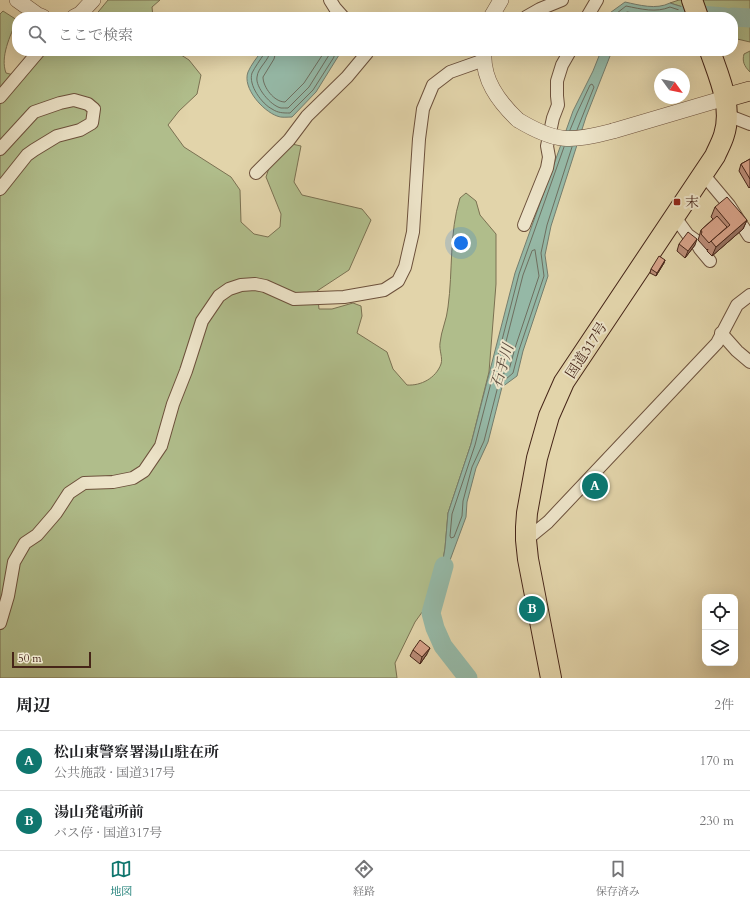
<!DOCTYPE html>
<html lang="ja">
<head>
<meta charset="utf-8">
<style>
	:root { --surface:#fff; --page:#f6f6f6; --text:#202124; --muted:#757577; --line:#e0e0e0; --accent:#0f766e }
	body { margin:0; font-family:Cardo,"Noto Serif JP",serif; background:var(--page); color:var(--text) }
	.controls { position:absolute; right:12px; bottom:12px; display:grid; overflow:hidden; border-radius:8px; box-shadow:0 4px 16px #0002 }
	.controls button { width:36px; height:36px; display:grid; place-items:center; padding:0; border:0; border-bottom:1px solid var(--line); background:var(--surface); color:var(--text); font:20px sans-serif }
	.compass { position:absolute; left:654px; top:68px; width:36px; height:36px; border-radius:50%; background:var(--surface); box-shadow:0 4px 16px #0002; rotate:123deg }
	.scale { position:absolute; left:12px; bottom:10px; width:79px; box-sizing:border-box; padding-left:4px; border:2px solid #462518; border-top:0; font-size:11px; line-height:14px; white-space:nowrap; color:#462518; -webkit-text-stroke:3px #ece3c8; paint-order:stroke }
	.you { position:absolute; left:461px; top:243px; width:14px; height:14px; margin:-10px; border:3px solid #fff; border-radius:50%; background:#1a73e8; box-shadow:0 0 0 6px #1a73e833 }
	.badge { display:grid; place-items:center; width:26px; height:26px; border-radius:50%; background:var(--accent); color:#fff; font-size:13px; font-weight:700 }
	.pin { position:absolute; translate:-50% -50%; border:2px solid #fff; box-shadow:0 1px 4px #0006 }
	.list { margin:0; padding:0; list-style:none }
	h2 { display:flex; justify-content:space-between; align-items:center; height:52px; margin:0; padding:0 16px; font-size:17px }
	h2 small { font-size:13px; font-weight:400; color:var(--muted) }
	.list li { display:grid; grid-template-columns:26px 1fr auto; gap:12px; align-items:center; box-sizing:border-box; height:60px; padding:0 16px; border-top:1px solid var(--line) }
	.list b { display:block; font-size:15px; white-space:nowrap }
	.list p { margin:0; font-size:13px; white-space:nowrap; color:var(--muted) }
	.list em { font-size:13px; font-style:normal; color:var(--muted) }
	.icon { flex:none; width:22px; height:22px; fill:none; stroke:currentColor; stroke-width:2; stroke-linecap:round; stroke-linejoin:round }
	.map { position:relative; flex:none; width:750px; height:678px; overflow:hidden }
	.search { position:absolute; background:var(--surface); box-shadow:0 4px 16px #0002; left:12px; right:12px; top:12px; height:44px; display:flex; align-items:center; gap:10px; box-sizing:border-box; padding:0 14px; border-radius:16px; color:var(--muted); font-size:15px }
	.sheet { height:172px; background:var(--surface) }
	nav { display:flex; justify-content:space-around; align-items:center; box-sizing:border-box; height:56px; border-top:1px solid var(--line); background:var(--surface); font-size:11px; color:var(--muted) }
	nav a { display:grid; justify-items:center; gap:2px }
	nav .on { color:var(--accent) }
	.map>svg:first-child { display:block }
	.green { fill:#b0bd8b; stroke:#7b7152 }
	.water { fill:#95b8a6; stroke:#757d6d }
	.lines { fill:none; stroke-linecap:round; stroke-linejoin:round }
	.shore { stroke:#6e6e5f; stroke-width:1 }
	.river { stroke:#95b8a6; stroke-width:19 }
	.minor-casing { stroke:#6d513c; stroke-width:14 }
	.tertiary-casing { stroke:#6d513c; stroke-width:16 }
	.primary-casing { stroke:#462518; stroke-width:20 }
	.trunk-casing { stroke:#462518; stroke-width:22 }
	.minor { stroke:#ece3c8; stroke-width:12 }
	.tertiary { stroke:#ece3c8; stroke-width:15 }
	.primary { stroke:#e2d4aa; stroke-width:19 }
	.trunk { stroke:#e2d4aa; stroke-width:20 }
	.tertiary-bridge-casing { stroke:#6d513c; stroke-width:16; stroke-linecap:butt }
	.tertiary-bridge { stroke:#ece3c8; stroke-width:15 }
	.wall { fill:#ba8c77; stroke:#462518 }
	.shaded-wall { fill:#977261; stroke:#462518 }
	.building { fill:#d8a38a; stroke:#462518 }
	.poi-dot { fill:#8f2418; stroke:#ece3c8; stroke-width:1.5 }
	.labels { text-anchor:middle; stroke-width:4; stroke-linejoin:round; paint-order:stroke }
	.poi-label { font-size:14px; fill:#462518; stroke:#ece3c8; text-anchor:start }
	.street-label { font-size:14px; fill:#462518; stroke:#ece3c8 }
	.water-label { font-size:15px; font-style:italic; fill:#5a4a3c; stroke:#ece3c8 }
</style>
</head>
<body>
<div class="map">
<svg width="750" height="678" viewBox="0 0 750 678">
	<rect width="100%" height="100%" fill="#e2d4aa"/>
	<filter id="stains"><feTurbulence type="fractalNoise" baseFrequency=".005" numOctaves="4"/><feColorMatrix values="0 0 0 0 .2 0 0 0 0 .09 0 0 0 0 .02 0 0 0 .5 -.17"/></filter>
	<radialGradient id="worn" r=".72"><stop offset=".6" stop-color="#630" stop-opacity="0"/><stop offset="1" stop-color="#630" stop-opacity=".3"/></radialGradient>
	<!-- green -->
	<g class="green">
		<path d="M108,0H160L152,7L153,17H94Z"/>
		<path d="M679,0H750V42L733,38V17H706L711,16L670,3Z"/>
		<path d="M3,11L17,20C10,36 0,57 6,73L21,77L46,51H175L189,60L201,75L197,94L179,111L168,125L184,147L231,177L240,190L241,222L254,234L268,237L280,227L281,214L266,177L269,168L292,144L301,146L294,182L302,195L362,209L371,220L349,270L317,291L319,309H332L353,303L361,306L362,316L357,333L387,352L393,369L407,385C421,386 436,378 441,364C443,358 439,350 440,343C441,331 447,319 448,307C453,271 449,233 460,198L466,193L476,201L480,215L496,234V284L489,372L471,444L448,513L445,548L438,590L415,622L395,663L397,678H0V14Z"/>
		<path d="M750,51V72C744,66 742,61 744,54Z"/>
	</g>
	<!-- water -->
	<g class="water">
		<path d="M625,2C639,5 656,10 670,3L712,16L613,17L607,15Z"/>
		<path d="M262,51H337L339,55L316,92L292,117C287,117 281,118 277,116C263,111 242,88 248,72C251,65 257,57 262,51Z"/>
		<path d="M601,51H612L586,117L551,226L545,255L548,276L523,351L517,376L502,387L488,442L476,468L467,502L466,517L446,571L438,590L445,548L448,513L471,444L515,273L573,111L593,71Z"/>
	</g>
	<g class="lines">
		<!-- shore -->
		<g class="shore">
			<path d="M612,17L626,6C641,9 656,13 670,7L685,12"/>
			<path d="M619,17L627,12L653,16H664L671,13L684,17"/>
			<path d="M265,51L264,54C260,60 255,67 252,73C248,85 262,104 272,109C278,113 283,113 290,113L313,90L334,57V51"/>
			<path d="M270,51C269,61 258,67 257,77C255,87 271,106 281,108C283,108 286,108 288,108L309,87L329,55V51"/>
			<path d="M276,51L274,59L263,77C263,87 274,102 285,102L304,83L323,54V51"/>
			<path d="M570,130L577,113L590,85L592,84L594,87L577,130"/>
			<path d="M564,147L519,274L475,445L452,514L450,536L451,538L454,537L462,516L463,501L472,467L484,441L498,386L513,373L519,350L544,276L541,253L547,225L572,147"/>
			<path d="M535,250L539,276L515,348L509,370L500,376L498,373L523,275L532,251Z"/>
		</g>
		<!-- river -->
		<g class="river">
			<path d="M687,14L725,17"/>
			<path d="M733,17L750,18"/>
			<path d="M444,566L431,613L435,628L443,646L468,678"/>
		</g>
		<defs>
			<g id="minor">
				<path d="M330,0L335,8L343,17"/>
				<path d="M526,17L540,9L562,0"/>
				<path d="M587,17L597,0"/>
				<path d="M0,97L39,51"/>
				<path d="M727,115L750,124"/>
				<path d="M0,149L34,112L60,103L74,100L88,104L94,109L92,123L80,130L57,136L34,150L27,155L0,189"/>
				<path d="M256,173L289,140L307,116L347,77L367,53V51"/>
				<path d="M703,174L729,205L749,236"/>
				<path d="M673,220L680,224L688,235L695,240L700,249L710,261"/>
				<path d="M524,225L547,168L549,157L547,146L553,118L558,105L557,96V81L562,65L570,51"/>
				<path d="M721,333L737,351L750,362"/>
				<path d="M526,540L548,522L717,343L737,305L750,295"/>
				<path d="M0,623L8,596L14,562L25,543L37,535L56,513L69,493L84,483L113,482L133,478L144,471L161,446L173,404L186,371L202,321L219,296L229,289L241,285L255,284L265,286L294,299L344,297L384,290L398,281L405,267L413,232L419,139L423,109L433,85L450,72L484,60"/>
			</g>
			<g id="tertiary">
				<path d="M17,0L38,15L43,17"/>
				<path d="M74,17L80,14L93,0"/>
				<path d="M491,17L501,0"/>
				<path d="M484,51C482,79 498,101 518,120"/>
				<path d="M613,131L725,98"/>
			</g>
			<path id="primary" d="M725,98L750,91"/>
			<g id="trunk">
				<path d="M692,0L698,17"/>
				<path d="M551,678L528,559L526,540V527L527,513L537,458L549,416L564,382L715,156C718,149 722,142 724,135C733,107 719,77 710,51"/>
			</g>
		</defs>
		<!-- minor casing -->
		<use href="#minor" class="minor-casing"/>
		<!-- tertiary casing -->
		<use href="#tertiary" class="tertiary-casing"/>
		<!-- primary casing -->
		<use href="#primary" class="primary-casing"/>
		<!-- trunk casing -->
		<use href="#trunk" class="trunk-casing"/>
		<!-- minor -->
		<use href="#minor" class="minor"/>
		<!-- tertiary -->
		<use href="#tertiary" class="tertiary"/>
		<!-- primary -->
		<use href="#primary" class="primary"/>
		<!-- trunk -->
		<use href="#trunk" class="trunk"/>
		<defs>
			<path id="tertiary-bridge" d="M518,120C556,143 570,142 613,131"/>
		</defs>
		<!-- tertiary-bridge casing -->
		<use href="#tertiary-bridge" class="tertiary-bridge-casing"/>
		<!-- tertiary-bridge -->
		<use href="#tertiary-bridge" class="tertiary-bridge"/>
	</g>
	<!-- wall -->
	<g class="wall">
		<path d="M750,159V187L749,188L739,171L741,164Z"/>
		<path d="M715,207L747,220L743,229L712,256L707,251L708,249L707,250L698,240L699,237L701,230L713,219L711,217Z"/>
		<path d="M679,244L695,245L685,258L677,251Z"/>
		<path d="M665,260L664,263L656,276L650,273L651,269Z"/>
		<path d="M413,650L427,654L420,664L410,656Z"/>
	</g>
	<!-- shaded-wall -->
	<g class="shaded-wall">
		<path d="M747,220L743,229L712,256L716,247Z"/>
		<path d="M697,239L695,245L685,258L688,251Z"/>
		<path d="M665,260L664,263L656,276L657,273Z"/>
		<path d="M430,648L427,654L420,664L422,657Z"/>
	</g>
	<!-- building -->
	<g class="building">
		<path d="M750,159V179L741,164Z"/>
		<path d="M727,197L747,220L716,247L711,241L730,225L715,207Z"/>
		<path d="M717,216L727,227L711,241L709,243L701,234L702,232L701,230Z"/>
		<path d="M688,232L697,239L688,251L679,244Z"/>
		<path d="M659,256L665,260L657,273L651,269Z"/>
		<path d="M420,640L430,648L422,657L413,650Z"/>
	</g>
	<!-- markers -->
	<rect class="poi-dot" x="673" y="198" width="8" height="8" rx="2"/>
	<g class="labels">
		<!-- poi labels -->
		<g class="poi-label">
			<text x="685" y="207">末</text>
		</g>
		<!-- street labels -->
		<g class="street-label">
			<text transform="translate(586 350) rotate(-57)" y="5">国道317号</text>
		</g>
		<!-- water labels -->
		<g class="water-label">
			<text transform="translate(502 366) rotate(-73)" y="5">石手川</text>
		</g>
	</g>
	<rect width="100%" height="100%" filter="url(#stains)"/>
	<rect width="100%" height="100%" fill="url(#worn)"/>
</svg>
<div class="controls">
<button><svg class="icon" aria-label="locate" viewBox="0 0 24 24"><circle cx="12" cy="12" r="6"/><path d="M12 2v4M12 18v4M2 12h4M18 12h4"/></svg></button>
<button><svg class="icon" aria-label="layers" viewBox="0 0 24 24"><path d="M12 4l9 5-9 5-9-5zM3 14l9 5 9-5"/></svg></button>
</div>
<svg class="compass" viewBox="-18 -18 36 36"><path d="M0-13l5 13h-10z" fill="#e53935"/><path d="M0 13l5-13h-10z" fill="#757577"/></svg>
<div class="scale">50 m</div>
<div class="you"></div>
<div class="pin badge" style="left:595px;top:486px">A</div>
<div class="pin badge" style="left:532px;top:609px">B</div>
<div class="search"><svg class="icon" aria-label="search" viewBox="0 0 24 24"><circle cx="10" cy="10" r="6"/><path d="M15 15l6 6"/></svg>ここで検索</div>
</div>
<section class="sheet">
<h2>周辺<small>2件</small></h2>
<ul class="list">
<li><span class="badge">A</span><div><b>松山東警察署湯山駐在所</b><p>公共施設 · 国道317号</p></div><em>170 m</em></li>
<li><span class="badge">B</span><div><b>湯山発電所前</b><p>バス停 · 国道317号</p></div><em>230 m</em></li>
</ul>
</section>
<nav>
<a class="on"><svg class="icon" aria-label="map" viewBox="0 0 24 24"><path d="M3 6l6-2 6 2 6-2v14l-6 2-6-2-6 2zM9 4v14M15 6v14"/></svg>地図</a>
<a><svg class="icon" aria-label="directions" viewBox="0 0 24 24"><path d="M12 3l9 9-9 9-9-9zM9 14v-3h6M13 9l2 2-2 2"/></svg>経路</a>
<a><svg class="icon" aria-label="saved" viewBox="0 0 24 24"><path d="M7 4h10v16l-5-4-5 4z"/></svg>保存済み</a>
</nav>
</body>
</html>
